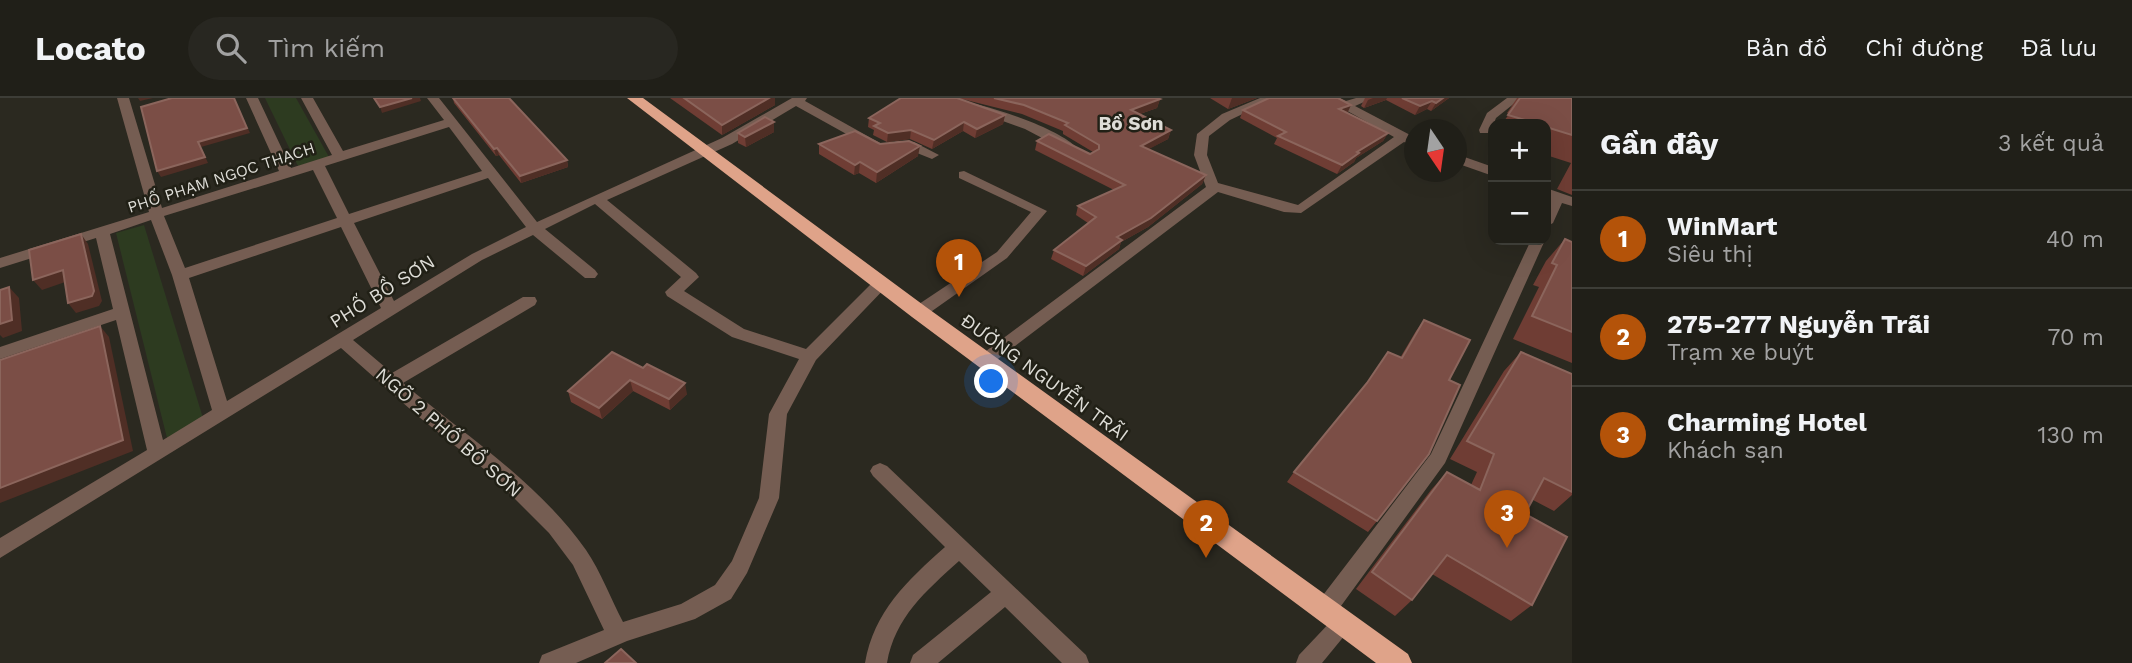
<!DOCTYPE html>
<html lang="vi">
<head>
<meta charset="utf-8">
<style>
	:root { --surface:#201f18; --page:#282721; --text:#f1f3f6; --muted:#a2a2a2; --line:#3d3d37; --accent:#b45309 }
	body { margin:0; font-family:"Work Sans",sans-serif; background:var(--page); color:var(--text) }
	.controls { position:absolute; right:21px; top:21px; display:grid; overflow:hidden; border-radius:14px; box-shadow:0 7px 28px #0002 }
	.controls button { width:63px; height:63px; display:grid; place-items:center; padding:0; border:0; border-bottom:2px solid var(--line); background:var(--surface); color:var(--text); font:35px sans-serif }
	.compass { position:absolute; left:1404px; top:21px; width:63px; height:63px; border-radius:50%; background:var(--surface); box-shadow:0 7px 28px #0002; rotate:167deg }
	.you { position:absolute; left:992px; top:284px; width:24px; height:24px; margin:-18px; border:5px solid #fff; border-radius:50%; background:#1a73e8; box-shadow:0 0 0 10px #1a73e833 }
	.badge { display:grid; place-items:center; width:46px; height:46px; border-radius:50%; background:var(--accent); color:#fff; font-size:23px; font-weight:700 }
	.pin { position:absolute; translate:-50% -58px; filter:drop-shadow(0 2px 4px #0008) }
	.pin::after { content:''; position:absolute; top:37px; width:24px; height:21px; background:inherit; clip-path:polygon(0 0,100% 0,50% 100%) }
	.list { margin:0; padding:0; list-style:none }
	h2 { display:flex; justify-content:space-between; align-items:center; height:91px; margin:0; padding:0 28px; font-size:30px }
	h2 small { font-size:23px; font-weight:400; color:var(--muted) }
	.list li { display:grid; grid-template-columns:46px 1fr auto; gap:21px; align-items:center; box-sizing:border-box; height:98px; padding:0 28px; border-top:2px solid var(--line) }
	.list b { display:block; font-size:26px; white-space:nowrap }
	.list p { margin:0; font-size:23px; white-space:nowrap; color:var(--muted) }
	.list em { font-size:23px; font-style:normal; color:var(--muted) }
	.icon { flex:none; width:38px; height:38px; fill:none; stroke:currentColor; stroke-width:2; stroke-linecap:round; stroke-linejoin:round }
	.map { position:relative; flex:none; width:1572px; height:565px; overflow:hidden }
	header { display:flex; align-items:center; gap:42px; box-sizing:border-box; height:98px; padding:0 35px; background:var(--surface); border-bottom:2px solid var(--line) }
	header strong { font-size:33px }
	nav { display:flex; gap:38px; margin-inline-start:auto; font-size:24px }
	.search { width:490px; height:63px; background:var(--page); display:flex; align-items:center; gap:18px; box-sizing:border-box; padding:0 24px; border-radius:38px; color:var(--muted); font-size:26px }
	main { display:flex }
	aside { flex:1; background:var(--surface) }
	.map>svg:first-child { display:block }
	.green { fill:#2d3b20 }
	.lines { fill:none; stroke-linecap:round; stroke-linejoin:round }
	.minor { fill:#755d52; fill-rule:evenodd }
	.highway { fill:#dfa389; fill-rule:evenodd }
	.wall { fill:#6f3d34 }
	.shaded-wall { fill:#4f2e25 }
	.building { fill:#7b4e46; stroke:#8b655c; stroke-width:2 }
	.labels { text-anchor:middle; stroke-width:5; stroke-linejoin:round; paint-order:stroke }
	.far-street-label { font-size:16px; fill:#deddd7; stroke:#212016 }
	.far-quarter-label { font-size:19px; font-weight:bold; fill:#deddd7; stroke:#212016 }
	.street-label { font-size:19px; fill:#deddd7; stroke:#212016 }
</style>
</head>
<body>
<header>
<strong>Locato</strong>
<div class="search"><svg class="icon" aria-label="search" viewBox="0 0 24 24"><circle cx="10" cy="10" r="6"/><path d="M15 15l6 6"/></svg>Tìm kiếm</div>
<nav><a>Bản đồ</a><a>Chỉ đường</a><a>Đã lưu</a></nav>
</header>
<main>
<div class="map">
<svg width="1572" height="565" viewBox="0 0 1572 565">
	<rect width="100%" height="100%" fill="#2b2920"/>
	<!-- green -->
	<g class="green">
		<path d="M265,0H296L329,59L298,68Z"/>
		<path d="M144,127L203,320L167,340L116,135Z"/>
	</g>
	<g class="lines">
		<!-- minor -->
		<g class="minor">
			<path d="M117,0H129L162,110L279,73L246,0H258L291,70L332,57L301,0H313L343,53L444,22L427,0H439L537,124L722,40L792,0H807L805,3L880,45L878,48H868L796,8L732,46L607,102L696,175L699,179L684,193L744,231L806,251L875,182L881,181L889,186L816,262L787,316L779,400L747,475L731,501L695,521L627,543L576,565H539L542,557L604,532L573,467L549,435L489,375L419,319L341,250L0,460V440L147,352L116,222L0,261V249L113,211L96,140L0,170V160L149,114ZM449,29L482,73L349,116L325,68ZM313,72L337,120L185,170L164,118ZM488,80L526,129L472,156L394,203L354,125ZM595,106L681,179L665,194L667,198L732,239L799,261L769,316L759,400L732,463L715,487L681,506L623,524C611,501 601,474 586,452C538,384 466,338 403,285L535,207L537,203L535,199H523L392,275L353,242L482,162L533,137L585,180H595L598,176L595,172L545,131ZM151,122L172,177L212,312L163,342L110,136ZM341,129L381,210L227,303L189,180Z"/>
			<path d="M939,0C969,0 1053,27 1075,48L1068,52L1063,51L1025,31Z"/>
			<path d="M1260,0H1276L1230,22L1209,38L1207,57L1218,85L1298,107L1394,39L1324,0H1339L1346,3L1356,0H1373L1355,8L1414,39V48L1404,44L1301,115L1284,114L1218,94L990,267H978L975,263L978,259L1206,89L1194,57L1197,36L1222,16Z"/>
			<path d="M1507,0H1521L1496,20L1490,35H1480L1479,32L1487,15Z"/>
			<path d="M899,43L914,44L939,57L932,61L907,51L894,50V44Z"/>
			<path d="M1456,56L1493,69V78L1456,65Z"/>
			<path d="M964,73L1047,113L1007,160L925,218H913L911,214L913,210L997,154L1031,114L959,80V74Z"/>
			<path d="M1546,90L1572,99V108L1562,105L1553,125L1546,129V110L1550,101L1546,99Z"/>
			<path d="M1531,142H1545L1445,365L1333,519L1325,522L1317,519L1314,512L1317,505L1431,356Z"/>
			<path d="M880,365L887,368L1086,557L1089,565H1062L1005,509L938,565H910L913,557L991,494L959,463C926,493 895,519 887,565H865C874,513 907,483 945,449L873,378L870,373L873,368Z"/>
			<path d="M1343,516L1351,519L1354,526L1322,565H1296L1299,557L1335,519Z"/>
		</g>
		<!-- highway -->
		<path class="highway" d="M627,0H643L926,209L1408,556L1412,565H1376L912,219Z"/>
	</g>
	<!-- wall -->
	<g class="wall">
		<path d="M453,0L567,62L568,69L521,85L499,57L496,58L454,5Z"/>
		<path d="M670,0H775V7L722,37Z"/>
		<path d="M958,0H1157L1160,1L1157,10L1140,16L1171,32L1168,41L1148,51L1206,77L1202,86L1148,129L1121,144L1119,151L1083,178L1051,161L1054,152L1088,125L1076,117L1078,108L1114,92L1035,52L1037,43L1090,56L1093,54L1063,36V33L1022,16Z"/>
		<path d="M1210,0H1257L1228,11Z"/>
		<path d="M1365,0H1449L1431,13L1427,11L1415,17L1386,2L1364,10L1361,8Z"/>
		<path d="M1517,0H1572V97L1557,91L1571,65L1546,57V26H1502L1509,16L1507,15Z"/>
		<path d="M1243,12L1347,15L1388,35L1383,43L1356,60L1354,64L1337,76L1274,46L1277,40L1240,20Z"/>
		<path d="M1005,17L1003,26L975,40L963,33L932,51L910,41L887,44L873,37L874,32L868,29L869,20Z"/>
		<path d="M774,34L746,49L738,45V35Z"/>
		<path d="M819,46H880L918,58L876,85L859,75L854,77L819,56Z"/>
		<path d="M1565,141L1572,144V265L1513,241L1539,189L1533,187L1546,163Z"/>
		<path d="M1424,222L1449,282L1377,423L1368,434L1287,384L1294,374L1400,260L1416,233Z"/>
		<path d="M612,254L687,296L670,312L633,293L602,321L571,304L568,293Z"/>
		<path d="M1521,254L1572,276V397L1554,413L1533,402L1525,416L1532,507L1511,523L1432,476L1412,502L1395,518L1356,491L1431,392L1447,374L1471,387L1477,374L1450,361L1504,273Z"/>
	</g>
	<!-- shaded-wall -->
	<g class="shaded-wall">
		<path d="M138,0H153L140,3Z"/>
		<path d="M234,0L250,35L201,49L208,65L161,79L157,73Z"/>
		<path d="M412,0H420L421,3L382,15L380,9Z"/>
		<path d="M769,0H775V7L722,37V27Z"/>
		<path d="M1232,0H1257L1228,11Z"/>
		<path d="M1373,0H1387L1386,2L1364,10L1368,2Z"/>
		<path d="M1443,0H1449L1431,13L1436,5Z"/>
		<path d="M1160,1L1157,10L1128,20L1131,12Z"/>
		<path d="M1432,3L1427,11L1415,17L1420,8Z"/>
		<path d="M1351,7L1347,16L1339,11Z"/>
		<path d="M1005,17L1003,26L975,40L977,31Z"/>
		<path d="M774,24V34L746,49L745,39Z"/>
		<path d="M964,24L963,33L932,51L934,42Z"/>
		<path d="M911,32L910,41L887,44L888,35Z"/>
		<path d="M1171,32L1168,41L1138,57L1141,48Z"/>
		<path d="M1388,35L1383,43L1356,60L1354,64L1337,76L1342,67L1357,54Z"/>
		<path d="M920,48L918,58L876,85L877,74Z"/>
		<path d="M497,50L499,57L496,58L494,51Z"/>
		<path d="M567,62L568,69L521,85L520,78Z"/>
		<path d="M860,64L859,75L854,77L855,67Z"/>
		<path d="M1206,77L1202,86L1148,129L1121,144L1119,151L1083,178L1086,168L1117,139Z"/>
		<path d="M81,136L88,146L102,203L99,208L76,215L68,205Z"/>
		<path d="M63,172L71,182L42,192L33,182Z"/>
		<path d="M9,189L19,200L22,233L3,240L0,237V226Z"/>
		<path d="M100,228L109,239L133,353L0,405V390Z"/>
		<path d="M630,282L633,293L602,321L599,310Z"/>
		<path d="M685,285L687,296L670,312L669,301Z"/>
	</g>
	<!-- building -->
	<g class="building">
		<path d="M172,0H234L247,30L198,44L205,59L157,73L141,9Z"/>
		<path d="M374,0H412L380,9Z"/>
		<path d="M453,0H509L567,62L520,78L497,50L494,51Z"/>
		<path d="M684,0H769L722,27Z"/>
		<path d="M901,0H957L1005,17L977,31L964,24L934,42L911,32L888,35L874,28L880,25L869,20Z"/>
		<path d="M994,0H1157L1160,1L1131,12L1171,32L1141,48L1206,77L1151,120L1117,139L1122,142L1086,168L1054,152L1096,119L1078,108L1125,87L1037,43L1049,36L1090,56L1099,51V47L1065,27L1068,25L1024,7Z"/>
		<path d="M1269,0H1338L1351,7L1339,11L1388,35L1357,54L1359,55L1342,67L1278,38L1286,34L1243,12Z"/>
		<path d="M1402,0H1443L1436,5L1432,3L1420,8Z"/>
		<path d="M1520,0H1572V37L1546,29V26H1538L1508,17Z"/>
		<path d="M765,19L774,24L745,39L738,35Z"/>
		<path d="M855,33L880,46L909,43L920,48L877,74L860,64L855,67L819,46Z"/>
		<path d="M81,136L94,193L92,198L68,205L63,172L33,182L29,152Z"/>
		<path d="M1565,141L1572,144V234L1532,218L1557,167L1552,165Z"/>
		<path d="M9,189L12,222L0,226V192Z"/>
		<path d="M1424,222L1470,242L1449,282L1460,287L1429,356L1377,423L1294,374L1367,285L1388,254L1402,260Z"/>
		<path d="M100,228L123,342L0,390V262Z"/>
		<path d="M612,254L643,270L647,266L685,285L669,301L630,282L599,310L568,293Z"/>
		<path d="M1521,254L1572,276V394L1544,380L1525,416L1567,439L1532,507L1447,457L1412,502L1372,474L1447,374L1480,392L1494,356L1467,343Z"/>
		<path d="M621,551L636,565H605Z"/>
	</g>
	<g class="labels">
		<!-- far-street labels -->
		<g class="far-street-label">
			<text transform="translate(221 79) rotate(-18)" y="6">PHỐ PHẠM NGỌC THẠCH</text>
		</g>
		<!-- far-quarter labels -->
		<g class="far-quarter-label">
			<text x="1131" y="32">Bồ Sơn</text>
		</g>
		<!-- street labels -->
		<g class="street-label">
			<text transform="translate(382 193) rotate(-32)" y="7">PHỐ BỒ SƠN</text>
			<text transform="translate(1045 279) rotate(36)" y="7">ĐƯỜNG NGUYỄN TRÃI</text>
			<text transform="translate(449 334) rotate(41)" y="7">NGÕ 2 PHỐ BỒ SƠN</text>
		</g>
	</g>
</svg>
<div class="controls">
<button>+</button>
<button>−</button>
</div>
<svg class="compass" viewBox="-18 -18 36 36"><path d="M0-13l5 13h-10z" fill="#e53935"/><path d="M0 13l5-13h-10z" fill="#a2a2a2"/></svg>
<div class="you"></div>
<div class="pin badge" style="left:959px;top:199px">1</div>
<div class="pin badge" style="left:1206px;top:460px">2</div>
<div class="pin badge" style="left:1507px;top:450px">3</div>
</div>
<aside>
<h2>Gần đây<small>3 kết quả</small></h2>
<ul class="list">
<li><span class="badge">1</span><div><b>WinMart</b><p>Siêu thị</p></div><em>40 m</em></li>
<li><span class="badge">2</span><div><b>275-277 Nguyễn Trãi</b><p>Trạm xe buýt</p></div><em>70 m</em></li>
<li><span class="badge">3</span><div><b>Charming Hotel</b><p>Khách sạn</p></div><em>130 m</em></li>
</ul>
</aside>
</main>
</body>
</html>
